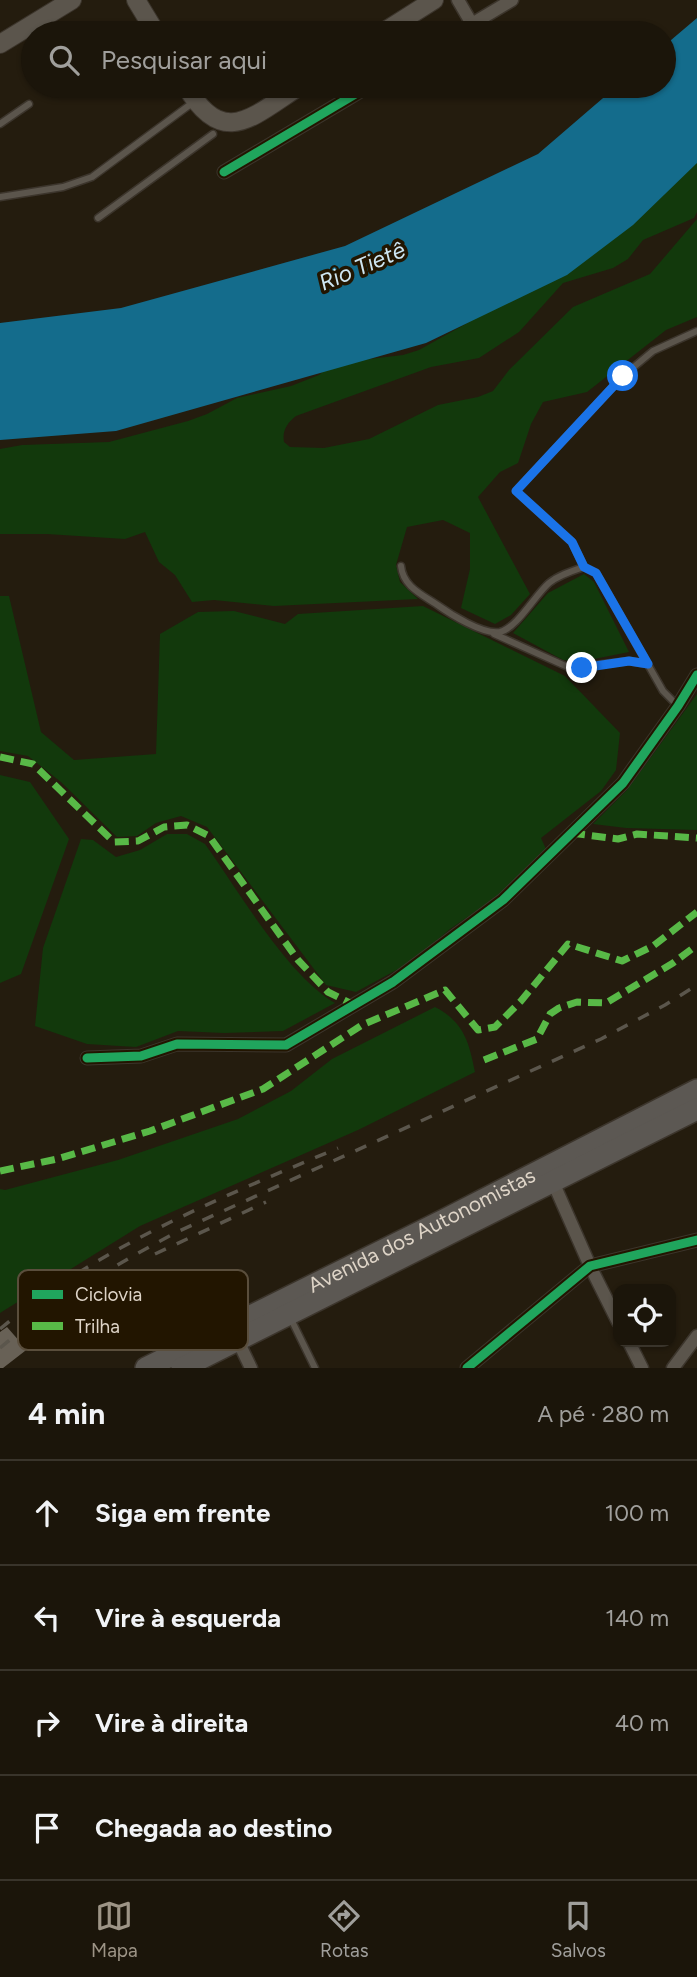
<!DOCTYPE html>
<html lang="pt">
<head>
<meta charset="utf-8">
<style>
	:root { --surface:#1b150a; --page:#282218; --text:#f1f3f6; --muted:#a09f9c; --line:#39342b; --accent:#9d9486 }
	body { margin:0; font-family:Figtree,sans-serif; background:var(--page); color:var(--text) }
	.controls { position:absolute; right:21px; bottom:21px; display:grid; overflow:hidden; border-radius:14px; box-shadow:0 2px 5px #0004 }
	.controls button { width:63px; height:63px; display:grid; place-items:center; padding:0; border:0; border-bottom:2px solid var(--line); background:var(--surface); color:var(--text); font:35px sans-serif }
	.stop { position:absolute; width:21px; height:21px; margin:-16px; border:5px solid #1a73e8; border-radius:50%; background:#fff }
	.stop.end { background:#1a73e8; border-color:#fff; box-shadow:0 2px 7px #0008 }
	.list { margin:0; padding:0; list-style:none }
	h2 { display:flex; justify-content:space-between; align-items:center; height:91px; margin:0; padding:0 28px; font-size:30px }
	h2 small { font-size:23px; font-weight:400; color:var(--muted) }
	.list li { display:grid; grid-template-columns:46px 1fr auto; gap:21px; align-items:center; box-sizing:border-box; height:105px; padding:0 28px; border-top:2px solid var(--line) }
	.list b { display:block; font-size:26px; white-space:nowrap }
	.list em { font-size:23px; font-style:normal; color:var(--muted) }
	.icon { flex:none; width:38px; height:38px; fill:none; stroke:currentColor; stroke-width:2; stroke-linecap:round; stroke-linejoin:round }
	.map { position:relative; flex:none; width:697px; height:1368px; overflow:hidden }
	.search { position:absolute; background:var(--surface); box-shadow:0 2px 5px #0004; left:21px; right:21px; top:21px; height:77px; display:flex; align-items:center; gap:18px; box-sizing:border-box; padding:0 24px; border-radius:38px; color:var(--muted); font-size:26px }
	.sheet { height:511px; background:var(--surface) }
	nav { display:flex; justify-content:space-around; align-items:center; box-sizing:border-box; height:98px; border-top:2px solid var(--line); background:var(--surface); font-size:19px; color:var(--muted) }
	nav a { display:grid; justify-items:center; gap:4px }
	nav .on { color:var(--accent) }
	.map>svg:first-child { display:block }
	.green { fill:#12390c }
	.water { fill:#146c8c }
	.building { fill:#686156 }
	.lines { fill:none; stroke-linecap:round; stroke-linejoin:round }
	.service-casing { stroke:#3c352c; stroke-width:9 }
	.minor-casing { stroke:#3c352c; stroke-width:15 }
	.secondary-casing { stroke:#3c352c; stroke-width:20 }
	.primary-casing { stroke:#3c352c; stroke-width:24 }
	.service { stroke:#5b554c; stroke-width:6 }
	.minor { stroke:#5b554c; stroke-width:12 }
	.secondary { stroke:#5b554c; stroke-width:18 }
	.primary { stroke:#5c5853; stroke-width:21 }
	.rail { stroke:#5b564c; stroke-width:3.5; stroke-dasharray:12 12; stroke-linecap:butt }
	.quiet { stroke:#58b947; stroke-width:7; stroke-dasharray:14 7; stroke-linecap:butt }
	.cycleway-casing { stroke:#221500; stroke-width:13 }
	.cycleway { stroke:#20a55d; stroke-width:9 }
	.route { stroke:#1a73e8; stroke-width:9 }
	.labels { text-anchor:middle; stroke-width:7; stroke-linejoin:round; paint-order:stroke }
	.street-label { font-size:21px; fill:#ded4c7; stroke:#221500 }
	.water-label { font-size:23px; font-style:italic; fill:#cee6f2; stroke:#221500 }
	.key { fill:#221500; stroke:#5a4e3c; stroke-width:2 }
	.key-label { font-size:19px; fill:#ded4c7 }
</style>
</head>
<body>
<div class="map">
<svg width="697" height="1368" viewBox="0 0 697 1368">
	<rect width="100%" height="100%" fill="#241c0e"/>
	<!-- green -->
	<g class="green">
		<path d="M697,158V212L694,218L643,240L628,259L613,268L563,283L519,332L479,358L431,367L296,416C287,423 282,431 284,442L290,447L324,448L369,439L438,405L478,397L493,391L509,370L573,307L650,274L697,219V317L666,330L587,392L543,402L531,424L518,463L500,472L478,497L530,594L511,615L495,624L461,608L470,569V533L443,520L407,527L396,565L400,582L418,599L274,606L214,600L192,602L175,575L159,562L145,532L125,539L47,534H0V449L22,445L109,442L188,421L207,414L237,398L291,386L319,375L326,369L361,360L403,355L419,350L471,321Z"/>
		<path d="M584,574L594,582L629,652L579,662L563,660L513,633L548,593Z"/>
		<path d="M0,596H9L41,732L74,760L156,754L160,634L198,612L234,611L285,624L298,614L423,606L565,676L620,733L616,770L601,791L541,838L546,849L506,891L450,929L413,961L356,992L326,985L207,827L181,816L156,823L137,836L117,837L61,782L28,756L0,751Z"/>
		<path d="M697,694V830L626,828L593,824L627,790Z"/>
		<path d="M0,775L30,782L69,839L21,974L0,983Z"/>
		<path d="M167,834H187L205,844C239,891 286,974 335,1003L283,1031L224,1033L178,1031L136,1047L87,1044L35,1026L43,948L81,839L93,840L116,857L140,850Z"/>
		<path d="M435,1007C464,1022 469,1042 475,1072L358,1130L140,1226L0,1313V1189L5,1190L118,1160L238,1119L291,1091L332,1059Z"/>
	</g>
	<!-- water -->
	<path class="water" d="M697,18V163L633,225L567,275L426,343L116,431L0,440V323L121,308L345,246L538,154L617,86H664V46Z"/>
	<!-- building -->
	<path class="building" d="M7,1327L21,1343L29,1336L34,1344L3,1368H0V1332Z"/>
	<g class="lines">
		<defs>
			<g id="service">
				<path d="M0,124L29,104"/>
				<path d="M0,197L63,187L92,177L195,101"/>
				<path d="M98,218L213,134"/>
				<path d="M401,566C403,586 421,594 436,604C450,614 483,635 500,632C517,628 535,595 549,583C559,575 572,571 584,567L596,573L663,691L678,706"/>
				<path d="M584,567L572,542L516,491L623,376L653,351L697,331"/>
				<path d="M494,634L570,668L629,661L648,664"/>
				<path d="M290,1317L315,1368"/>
			</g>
			<g id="minor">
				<path d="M458,0L472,24"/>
				<path d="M457,33L512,0"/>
				<path d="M224,172L369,86"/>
				<path d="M87,1058L141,1056L177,1044L286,1045L393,982L503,900L623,783L678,706L697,675"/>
				<path d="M549,1177L553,1182L590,1266L618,1322"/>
				<path d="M238,1341L251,1368"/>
				<path d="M629,1342L642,1368"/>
				<path d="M467,1368L590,1266L697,1240"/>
				<path d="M673,1368L697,1336"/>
			</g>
			<g id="secondary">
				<path d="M136,0L156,33"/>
				<path d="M382,33L434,0"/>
				<path d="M0,44L72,0"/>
				<path d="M186,86C223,150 253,116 300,86"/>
			</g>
			<g id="primary">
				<path id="s1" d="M146,1368L444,1220L697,1090"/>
				<path d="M182,1368L697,1109"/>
			</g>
		</defs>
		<!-- service casing -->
		<use href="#service" class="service-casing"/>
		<!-- minor casing -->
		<use href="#minor" class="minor-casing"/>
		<!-- secondary casing -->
		<use href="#secondary" class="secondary-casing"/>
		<!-- primary casing -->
		<use href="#primary" class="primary-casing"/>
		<!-- service -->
		<use href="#service" class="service"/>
		<!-- minor -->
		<use href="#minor" class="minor"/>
		<!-- secondary -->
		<use href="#secondary" class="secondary"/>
		<!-- primary -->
		<use href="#primary" class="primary"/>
		<!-- rail -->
		<g class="rail">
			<path d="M155,1254L266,1202"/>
			<path d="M0,1329C100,1246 220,1198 338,1148"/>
			<path d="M0,1348C54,1302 114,1265 177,1232L601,1039L665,1005L697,985"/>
		</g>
		<!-- quiet -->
		<g class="quiet">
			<path d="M0,757L33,764L114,842L138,841L164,827L187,825L209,836L298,960L328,992L354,1005"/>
			<path d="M571,833L618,839L637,834L697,838"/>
			<path d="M484,1060L537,1039L550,1014L559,1008L577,1002L606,1003L673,963L697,945"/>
			<path d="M0,1171L57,1159L150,1131L263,1089L362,1025L445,990L478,1030L495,1027L521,1001L568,944L622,961L653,946L697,912"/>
		</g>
		<defs>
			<g id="cycleway">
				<path d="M224,172L369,86"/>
				<path d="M87,1058L141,1056L177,1044L286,1045L393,982L503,900L623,783L678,706L697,675"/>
				<path d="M467,1368L590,1266L697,1240"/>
			</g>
		</defs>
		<!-- cycleway casing -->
		<use href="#cycleway" class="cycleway-casing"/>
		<!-- cycleway -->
		<use href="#cycleway" class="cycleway"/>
	</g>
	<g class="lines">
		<!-- route -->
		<path class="route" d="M582,668L629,661L648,664L596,573L584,567L572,542L516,491L623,376"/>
	</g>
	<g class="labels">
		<!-- street labels -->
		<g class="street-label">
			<text dy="7" stroke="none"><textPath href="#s1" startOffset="308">Avenida dos Autonomistas</textPath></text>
		</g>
		<!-- water labels -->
		<g class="water-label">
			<text transform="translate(362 266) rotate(-23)" y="8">Rio Tietê</text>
		</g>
	</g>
	<!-- legend -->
	<rect x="18" y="1270" width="230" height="80" rx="10" class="key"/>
	<rect x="32" y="1290" width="31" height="9" fill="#20a55d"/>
	<rect x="32" y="1322" width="31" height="8" fill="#58b947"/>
	<g class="key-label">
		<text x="75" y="1301">Ciclovia</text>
		<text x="75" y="1333">Trilha</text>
	</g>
</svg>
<div class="controls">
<button><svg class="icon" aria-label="locate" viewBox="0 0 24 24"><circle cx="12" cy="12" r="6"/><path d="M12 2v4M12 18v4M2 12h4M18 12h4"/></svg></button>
</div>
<div class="stop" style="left:623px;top:376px"></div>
<div class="stop end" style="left:582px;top:668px"></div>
<div class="search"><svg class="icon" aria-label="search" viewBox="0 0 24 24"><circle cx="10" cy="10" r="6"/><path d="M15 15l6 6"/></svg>Pesquisar aqui</div>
</div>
<section class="sheet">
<h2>4 min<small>A pé · 280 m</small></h2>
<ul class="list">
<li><svg class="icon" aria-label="ahead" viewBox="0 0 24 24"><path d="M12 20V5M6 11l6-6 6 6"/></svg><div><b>Siga em frente</b></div><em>100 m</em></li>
<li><svg class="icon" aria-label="left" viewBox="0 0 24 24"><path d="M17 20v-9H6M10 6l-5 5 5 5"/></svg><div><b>Vire à esquerda</b></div><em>140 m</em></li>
<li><svg class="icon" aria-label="right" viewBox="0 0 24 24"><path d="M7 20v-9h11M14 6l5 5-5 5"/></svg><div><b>Vire à direita</b></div><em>40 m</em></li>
<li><svg class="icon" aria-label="arrive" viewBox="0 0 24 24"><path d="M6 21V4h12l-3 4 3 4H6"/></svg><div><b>Chegada ao destino</b></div></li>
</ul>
</section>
<nav>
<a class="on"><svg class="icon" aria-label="map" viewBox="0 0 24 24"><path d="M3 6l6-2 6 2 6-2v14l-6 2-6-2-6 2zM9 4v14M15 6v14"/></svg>Mapa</a>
<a><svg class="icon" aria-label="directions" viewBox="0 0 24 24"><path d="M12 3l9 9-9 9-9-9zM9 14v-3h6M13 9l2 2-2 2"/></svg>Rotas</a>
<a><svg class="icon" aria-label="saved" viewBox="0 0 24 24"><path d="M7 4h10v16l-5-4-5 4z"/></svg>Salvos</a>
</nav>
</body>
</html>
